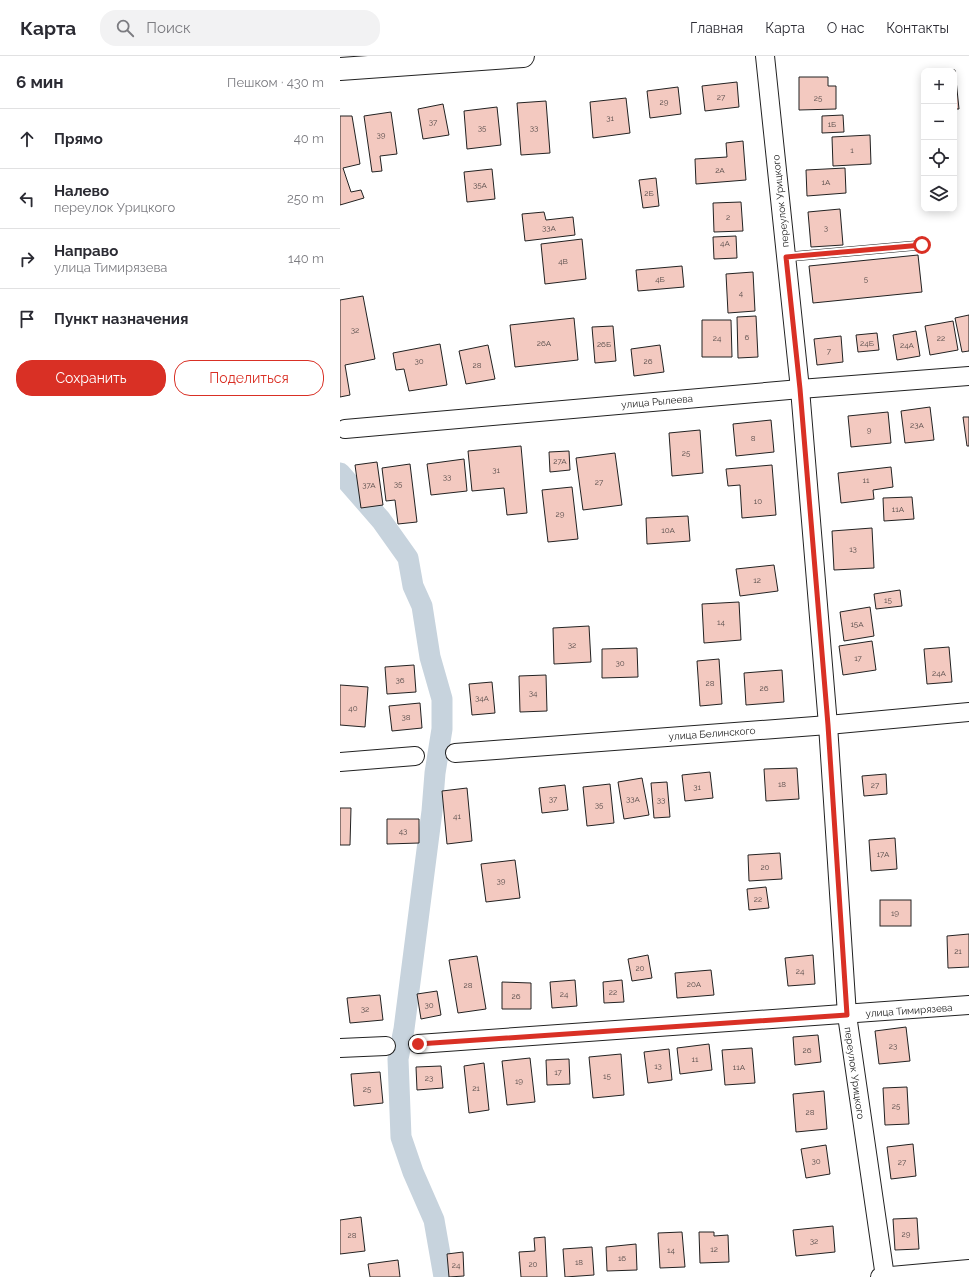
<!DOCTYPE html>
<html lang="ru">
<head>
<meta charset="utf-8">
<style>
	:root { --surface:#fff; --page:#f2f2f3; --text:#2b2b33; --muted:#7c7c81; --line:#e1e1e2; --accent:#d93025 }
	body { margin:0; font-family:Raleway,sans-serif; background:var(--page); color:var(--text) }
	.controls { position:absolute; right:12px; top:12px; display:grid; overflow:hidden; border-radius:8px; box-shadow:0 2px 10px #0003 }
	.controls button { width:36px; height:36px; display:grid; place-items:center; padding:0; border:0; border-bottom:1px solid var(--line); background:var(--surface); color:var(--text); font:20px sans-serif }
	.stop { position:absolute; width:12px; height:12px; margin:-9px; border:3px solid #d93025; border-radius:50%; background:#fff }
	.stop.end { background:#d93025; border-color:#fff; box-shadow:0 1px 4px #0008 }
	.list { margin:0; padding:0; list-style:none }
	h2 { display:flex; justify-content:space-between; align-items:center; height:52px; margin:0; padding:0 16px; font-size:17px }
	h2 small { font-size:13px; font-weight:400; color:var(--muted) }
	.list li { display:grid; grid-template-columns:26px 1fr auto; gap:12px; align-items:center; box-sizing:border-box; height:60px; padding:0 16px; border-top:1px solid var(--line) }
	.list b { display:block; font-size:15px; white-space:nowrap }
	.list p { margin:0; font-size:13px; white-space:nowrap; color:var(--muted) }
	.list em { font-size:13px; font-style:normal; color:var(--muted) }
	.actions { display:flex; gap:8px; padding:12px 16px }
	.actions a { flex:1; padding:9px 0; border:1px solid var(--accent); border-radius:16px; text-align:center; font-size:14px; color:var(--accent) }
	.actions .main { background:var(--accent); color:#fff }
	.icon { flex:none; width:22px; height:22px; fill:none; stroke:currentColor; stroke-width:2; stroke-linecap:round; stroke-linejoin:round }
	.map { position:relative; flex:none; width:629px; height:1221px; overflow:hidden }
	header { display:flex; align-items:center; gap:24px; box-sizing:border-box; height:56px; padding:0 20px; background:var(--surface); border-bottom:1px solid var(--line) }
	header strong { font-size:19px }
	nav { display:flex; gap:22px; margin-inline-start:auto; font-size:14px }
	.search { width:280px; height:36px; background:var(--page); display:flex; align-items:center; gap:10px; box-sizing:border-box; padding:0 14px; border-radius:16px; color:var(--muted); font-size:15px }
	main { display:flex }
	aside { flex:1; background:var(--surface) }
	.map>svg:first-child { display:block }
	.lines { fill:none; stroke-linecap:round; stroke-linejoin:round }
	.canal { stroke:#c7d3dd; stroke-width:21 }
	.building { fill:#f3c9c0; stroke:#222 }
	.service-casing { stroke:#222; stroke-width:10 }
	.minor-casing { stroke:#222; stroke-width:20 }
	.tertiary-casing { stroke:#222; stroke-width:24 }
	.service { stroke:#fff; stroke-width:9 }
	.minor { stroke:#fff; stroke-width:18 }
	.tertiary { stroke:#fff; stroke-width:22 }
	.route { stroke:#d93025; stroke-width:5 }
	.labels { text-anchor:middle; stroke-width:3; stroke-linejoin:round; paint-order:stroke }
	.number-label { font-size:8px; fill:#564c4a }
	.street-label { font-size:10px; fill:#222; stroke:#fff }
</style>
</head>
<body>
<header>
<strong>Карта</strong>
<div class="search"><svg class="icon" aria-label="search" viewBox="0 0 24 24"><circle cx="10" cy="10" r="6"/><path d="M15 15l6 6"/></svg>Поиск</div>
<nav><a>Главная</a><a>Карта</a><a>О нас</a><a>Контакты</a></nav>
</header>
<main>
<aside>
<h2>6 мин<small>Пешком · 430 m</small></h2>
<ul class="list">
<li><svg class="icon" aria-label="ahead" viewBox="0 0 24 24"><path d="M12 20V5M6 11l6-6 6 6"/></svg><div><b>Прямо</b></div><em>40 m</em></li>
<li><svg class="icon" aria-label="left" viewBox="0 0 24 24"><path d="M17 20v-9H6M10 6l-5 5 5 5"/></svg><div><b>Налево</b><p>переулок Урицкого</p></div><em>250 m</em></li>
<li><svg class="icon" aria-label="right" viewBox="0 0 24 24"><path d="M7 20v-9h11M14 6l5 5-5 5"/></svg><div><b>Направо</b><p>улица Тимирязева</p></div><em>140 m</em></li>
<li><svg class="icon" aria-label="arrive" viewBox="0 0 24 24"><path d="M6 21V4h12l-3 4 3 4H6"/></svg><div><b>Пункт назначения</b></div></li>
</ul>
<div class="actions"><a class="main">Сохранить</a><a>Поделиться</a></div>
</aside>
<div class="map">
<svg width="629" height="1221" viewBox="0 0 629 1221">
	<rect width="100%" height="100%" fill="#fff"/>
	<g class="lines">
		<!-- canal -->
		<path class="canal" d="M0,417L41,464L68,502L73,530L82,550L90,601L102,643V673L95,717L92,755L64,973L58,1003L61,1081L73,1116L94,1164L104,1221"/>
	</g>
	<!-- building -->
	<g class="building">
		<path d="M615,14L619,53H614V15H601Z"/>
		<path d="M459,21H488V30H496V53L459,54Z"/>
		<path d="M397,26L399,51L365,55L362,30Z"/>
		<path d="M338,31L341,58L310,62L307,35Z"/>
		<path d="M286,42L290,77L253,82L250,46Z"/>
		<path d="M206,45L210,97L181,99L177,47Z"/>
		<path d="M103,48L109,79L83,83L78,53Z"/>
		<path d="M157,51L161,89L127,93L124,55Z"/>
		<path d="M51,56L57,98L40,100L42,115L32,116L24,60Z"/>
		<path d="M503,59L504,76L482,77V60Z"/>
		<path d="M0,60H12L20,108L3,112L11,136L21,134L24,142L0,149Z"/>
		<path d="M530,79L531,108L493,110L492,81Z"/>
		<path d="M403,85L406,124L356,128L355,103L387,101L386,87Z"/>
		<path d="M505,112L506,137L467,140L466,114Z"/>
		<path d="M152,113L155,143L127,146L124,116Z"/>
		<path d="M316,122L319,150L303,152L299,124Z"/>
		<path d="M401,146L403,175L374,176L373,147Z"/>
		<path d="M500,153L503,189L471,191L468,156Z"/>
		<path d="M204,156L206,164L233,161L235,179L185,185L182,158Z"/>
		<path d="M396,180L397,202L374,203L373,181Z"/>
		<path d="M242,183L246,223L205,228L201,188Z"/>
		<path d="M578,199L582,236L473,247L469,210Z"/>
		<path d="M342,210L344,231L298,235L296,214Z"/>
		<path d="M413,216L415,255L388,257L386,218Z"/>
		<path d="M23,240L35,303L5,309L10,339L0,341V244Z"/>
		<path d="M629,259V295L622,296L615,262Z"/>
		<path d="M416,260L418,301L398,302L397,261Z"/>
		<path d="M234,262L238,304L175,311L170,269Z"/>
		<path d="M362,264H391L392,301H362Z"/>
		<path d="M613,265L618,294L590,299L585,270Z"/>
		<path d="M273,270L276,305L255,307L252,271Z"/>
		<path d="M576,275L580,300L557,304L553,279Z"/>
		<path d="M537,277L539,294L518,296L516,279Z"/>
		<path d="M501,280L503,306L477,309L474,283Z"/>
		<path d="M100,288L107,329L69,335L64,313L56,314L53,297Z"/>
		<path d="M148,289L155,323L126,328L119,295Z"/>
		<path d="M320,289L324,316L294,320L291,293Z"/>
		<path d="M590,351L594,384L565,387L561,355Z"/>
		<path d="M548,356L551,387L511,391L508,360Z"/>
		<path d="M623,361H629V390H627Z"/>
		<path d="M431,364L434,396L396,400L393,368Z"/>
		<path d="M360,374L363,417L332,420L329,377Z"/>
		<path d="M181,390L187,457L167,459L164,432L132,435L128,395Z"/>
		<path d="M229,395L230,414L210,416L209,396Z"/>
		<path d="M275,397L282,449L243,454L236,402Z"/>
		<path d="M124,403L127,435L91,439L87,408Z"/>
		<path d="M37,406L43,449L21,452L15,409Z"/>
		<path d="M70,408L77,466L58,468L55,444L46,445L42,412Z"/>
		<path d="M432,409L436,459L402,462L400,429L388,430L386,413Z"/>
		<path d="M551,411L553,431L533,434L534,443L501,447L498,417Z"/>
		<path d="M232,431L238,483L208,486L202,434Z"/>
		<path d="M572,441L574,463L544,465L543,442Z"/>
		<path d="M348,460L350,485L307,488L306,462Z"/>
		<path d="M532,472L534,512L494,514L492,475Z"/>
		<path d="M434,509L438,535L400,540L396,513Z"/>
		<path d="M560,534L562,550L536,553L534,538Z"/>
		<path d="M399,546L401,584L364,587L362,548Z"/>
		<path d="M530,551L534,580L504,585L500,556Z"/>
		<path d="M249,570L251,606L214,608L213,572Z"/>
		<path d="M532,585L536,614L503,619L499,590Z"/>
		<path d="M609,591L612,626L587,628L584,593Z"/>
		<path d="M297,592L298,621L262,622V593Z"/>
		<path d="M379,603L382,648L360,650L357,605Z"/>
		<path d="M74,609L76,636L47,638L45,611Z"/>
		<path d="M442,614L444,646L406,649L404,617Z"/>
		<path d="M206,619L207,655L180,656L179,620Z"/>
		<path d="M152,626L155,657L132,659L129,628Z"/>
		<path d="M0,629L28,631L25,671L0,669Z"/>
		<path d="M80,647L82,672L52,675L49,650Z"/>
		<path d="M457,712L459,743L426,745L424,713Z"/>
		<path d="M370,716L373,742L345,745L342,719Z"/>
		<path d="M546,718L547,738L524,740L522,720Z"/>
		<path d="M302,722L309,759L284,763L278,726Z"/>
		<path d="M327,726L330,761L314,762L311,727Z"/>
		<path d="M270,728L274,767L247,770L243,731Z"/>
		<path d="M225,729L228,754L202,757L199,732Z"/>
		<path d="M127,732L132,785L107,788L102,735Z"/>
		<path d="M0,752H11L10,789H0Z"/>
		<path d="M47,763H79V787L47,788Z"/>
		<path d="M555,782L557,813L531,815L529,784Z"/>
		<path d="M440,797L442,823L409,825L408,799Z"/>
		<path d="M175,804L180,842L146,846L141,808Z"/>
		<path d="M426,831L429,852L409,854L407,833Z"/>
		<rect x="540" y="844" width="31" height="26"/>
		<path d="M629,878V911L608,912L607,880Z"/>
		<path d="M308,899L312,922L292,925L288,903Z"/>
		<path d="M473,899L475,928L448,930L445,902Z"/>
		<path d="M137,900L146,953L118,957L109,904Z"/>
		<path d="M371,914L374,939L337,942L335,917Z"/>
		<path d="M235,924L237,950L212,952L210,926Z"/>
		<path d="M282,924L284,946L264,947L263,926Z"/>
		<path d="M162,926L191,927V953H162Z"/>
		<path d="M97,935L101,959L81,963L77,938Z"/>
		<path d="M40,939L43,964L10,967L7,942Z"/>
		<path d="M566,971L570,1005L539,1008L535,975Z"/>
		<path d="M478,979L481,1006L455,1009L453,981Z"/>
		<path d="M369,988L372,1014L340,1018L337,992Z"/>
		<path d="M412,992L415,1027L385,1029L382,994Z"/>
		<path d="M329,993L332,1024L308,1027L304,996Z"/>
		<path d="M281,998L284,1039L253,1042L249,1001Z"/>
		<path d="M190,1002L195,1046L167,1049L162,1005Z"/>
		<path d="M229,1003L230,1028L207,1029L206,1004Z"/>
		<path d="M144,1007L149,1054L129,1057L124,1010Z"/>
		<path d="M101,1010L103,1032L77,1034L76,1011Z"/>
		<path d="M40,1016L43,1047L14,1050L11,1018Z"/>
		<path d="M567,1031L569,1068L545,1069L543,1032Z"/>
		<path d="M484,1035L487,1073L456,1076L453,1038Z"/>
		<path d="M573,1088L576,1120L551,1123L547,1091Z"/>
		<path d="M486,1089L490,1118L466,1122L461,1093Z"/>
		<path d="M21,1161L25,1195L0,1198V1164Z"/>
		<path d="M577,1162L579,1193L555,1194L553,1163Z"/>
		<path d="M493,1170L495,1196L456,1200L453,1174Z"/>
		<path d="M342,1176L345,1211L320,1212L318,1177Z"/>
		<path d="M359,1176H374V1180L388,1179L389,1206L360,1207Z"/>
		<path d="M205,1181L207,1221H181L179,1196L195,1195L194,1182Z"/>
		<path d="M296,1188L297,1214L267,1215L266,1191Z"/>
		<path d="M252,1191L254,1219L225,1221L223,1193Z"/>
		<path d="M123,1196L124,1220L109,1221L107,1198Z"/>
		<path d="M58,1204L60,1221H30L28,1208Z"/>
	</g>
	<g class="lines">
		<defs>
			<path id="service" d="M446,201L582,189"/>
			<g id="minor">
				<path d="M425,0L460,333L488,669L507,959L545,1221"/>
				<path d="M5,373L460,333L629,320"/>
				<path d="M115,697L488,669L629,656"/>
				<path d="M0,706L75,700"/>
				<path d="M78,988L629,949"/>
				<path d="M0,992L46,990"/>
				<path d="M540,1221L629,1213"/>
			</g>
			<path id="tertiary" d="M0,13L183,0"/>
		</defs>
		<!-- service casing -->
		<use href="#service" class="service-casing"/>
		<!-- minor casing -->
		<use href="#minor" class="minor-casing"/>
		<!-- tertiary casing -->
		<use href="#tertiary" class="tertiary-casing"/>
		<!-- service -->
		<use href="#service" class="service"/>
		<!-- minor -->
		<use href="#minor" class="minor"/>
		<!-- tertiary -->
		<use href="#tertiary" class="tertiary"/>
	</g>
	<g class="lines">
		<!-- route -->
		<path class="route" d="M78,988L507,959L488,669L460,333L446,201L582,189"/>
	</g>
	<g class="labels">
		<!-- number labels -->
		<g class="number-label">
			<text x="381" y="44">27</text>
			<text x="478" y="45">25</text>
			<text x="324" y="49">29</text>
			<text x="270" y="65">31</text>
			<text x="93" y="69">37</text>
			<text x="492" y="71">1Б</text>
			<text x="142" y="75">35</text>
			<text x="194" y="75">33</text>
			<text x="41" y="82">39</text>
			<text x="512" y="97">1</text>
			<text x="380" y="117">2А</text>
			<text x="486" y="129">1А</text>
			<text x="140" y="132">35А</text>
			<text x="309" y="140">2Б</text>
			<text x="388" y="164">2</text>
			<text x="209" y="175">33А</text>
			<text x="486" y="175">3</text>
			<text x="385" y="190">4А</text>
			<text x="223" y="208">4В</text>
			<text x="320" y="226">4Б</text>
			<text x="526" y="226">5</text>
			<text x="401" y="240">4</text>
			<text x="15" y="277">32</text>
			<text x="407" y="284">6</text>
			<text x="377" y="285">24</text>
			<text x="601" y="285">22</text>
			<text x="204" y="290">26А</text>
			<text x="527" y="290">24Б</text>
			<text x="264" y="291">26Б</text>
			<text x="567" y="292">24А</text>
			<text x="489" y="298">7</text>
			<text x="79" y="308">30</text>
			<text x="308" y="308">26</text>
			<text x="137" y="312">28</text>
			<text x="577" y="372">23А</text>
			<text x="529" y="377">9</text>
			<text x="413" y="385">8</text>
			<text x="346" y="400">25</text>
			<text x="220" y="408">27А</text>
			<text x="156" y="417">31</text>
			<text x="107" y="424">33</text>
			<text x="526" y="427">11</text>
			<text x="259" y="429">27</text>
			<text x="58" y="431">35</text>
			<text x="29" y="432">37А</text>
			<text x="418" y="448">10</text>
			<text x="558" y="456">11А</text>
			<text x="220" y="461">29</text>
			<text x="328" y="477">10А</text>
			<text x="513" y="496">13</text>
			<text x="417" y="527">12</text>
			<text x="548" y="547">15</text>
			<text x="381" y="569">14</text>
			<text x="517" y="571">15А</text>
			<text x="232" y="592">32</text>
			<text x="518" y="605">17</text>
			<text x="280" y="610">30</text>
			<text x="599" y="620">24А</text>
			<text x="60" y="627">36</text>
			<text x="370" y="630">28</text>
			<text x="424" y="635">26</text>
			<text x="193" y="640">34</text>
			<text x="142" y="645">34А</text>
			<text x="13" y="655">40</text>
			<text x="66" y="664">38</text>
			<text x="442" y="731">18</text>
			<text x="535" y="732">27</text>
			<text x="357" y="734">31</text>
			<text x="213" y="746">37</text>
			<text x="293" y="746">33А</text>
			<text x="321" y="747">33</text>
			<text x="259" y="752">35</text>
			<text x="117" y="763">41</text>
			<text x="63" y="778">43</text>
			<text x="543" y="801">17А</text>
			<text x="425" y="814">20</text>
			<text x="161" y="828">39</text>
			<text x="418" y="846">22</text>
			<text x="555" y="860">19</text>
			<text x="618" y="898">21</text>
			<text x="300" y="915">20</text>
			<text x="460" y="918">24</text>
			<text x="354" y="931">20А</text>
			<text x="128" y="932">28</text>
			<text x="273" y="939">22</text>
			<text x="224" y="941">24</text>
			<text x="176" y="943">26</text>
			<text x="89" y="952">30</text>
			<text x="25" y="956">32</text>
			<text x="553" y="993">23</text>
			<text x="467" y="997">26</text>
			<text x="355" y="1006">11</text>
			<text x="318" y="1013">13</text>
			<text x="399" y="1014">11А</text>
			<text x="218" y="1019">17</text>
			<text x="267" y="1023">15</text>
			<text x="89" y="1025">23</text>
			<text x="179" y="1028">19</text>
			<text x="136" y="1035">21</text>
			<text x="27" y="1036">25</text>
			<text x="556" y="1053">25</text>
			<text x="470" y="1059">28</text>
			<text x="476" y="1108">30</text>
			<text x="562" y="1109">27</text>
			<text x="566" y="1181">29</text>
			<text x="12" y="1182">28</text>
			<text x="474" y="1188">32</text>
			<text x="374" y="1196">12</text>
			<text x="331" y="1197">14</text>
			<text x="282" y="1205">16</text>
			<text x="239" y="1209">18</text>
			<text x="193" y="1211">20</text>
			<text x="116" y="1212">24</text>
		</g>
		<!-- street labels -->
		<g class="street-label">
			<text transform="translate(440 145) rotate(-96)" y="4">переулок Урицкого</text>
			<text transform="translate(317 345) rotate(-5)" y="4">улица Рылеева</text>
			<text transform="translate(372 677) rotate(-4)" y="4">улица Белинского</text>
			<text transform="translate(569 954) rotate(-4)" y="4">улица Тимирязева</text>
			<text transform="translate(515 1017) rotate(82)" y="4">переулок Урицкого</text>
		</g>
	</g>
</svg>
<div class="controls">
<button>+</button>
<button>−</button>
<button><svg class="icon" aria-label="locate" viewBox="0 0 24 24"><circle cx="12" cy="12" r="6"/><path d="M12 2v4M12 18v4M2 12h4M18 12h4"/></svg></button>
<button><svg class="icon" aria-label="layers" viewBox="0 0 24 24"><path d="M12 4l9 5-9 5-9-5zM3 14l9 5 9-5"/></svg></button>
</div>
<div class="stop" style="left:582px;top:189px"></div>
<div class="stop end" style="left:78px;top:988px"></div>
</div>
</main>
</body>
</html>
